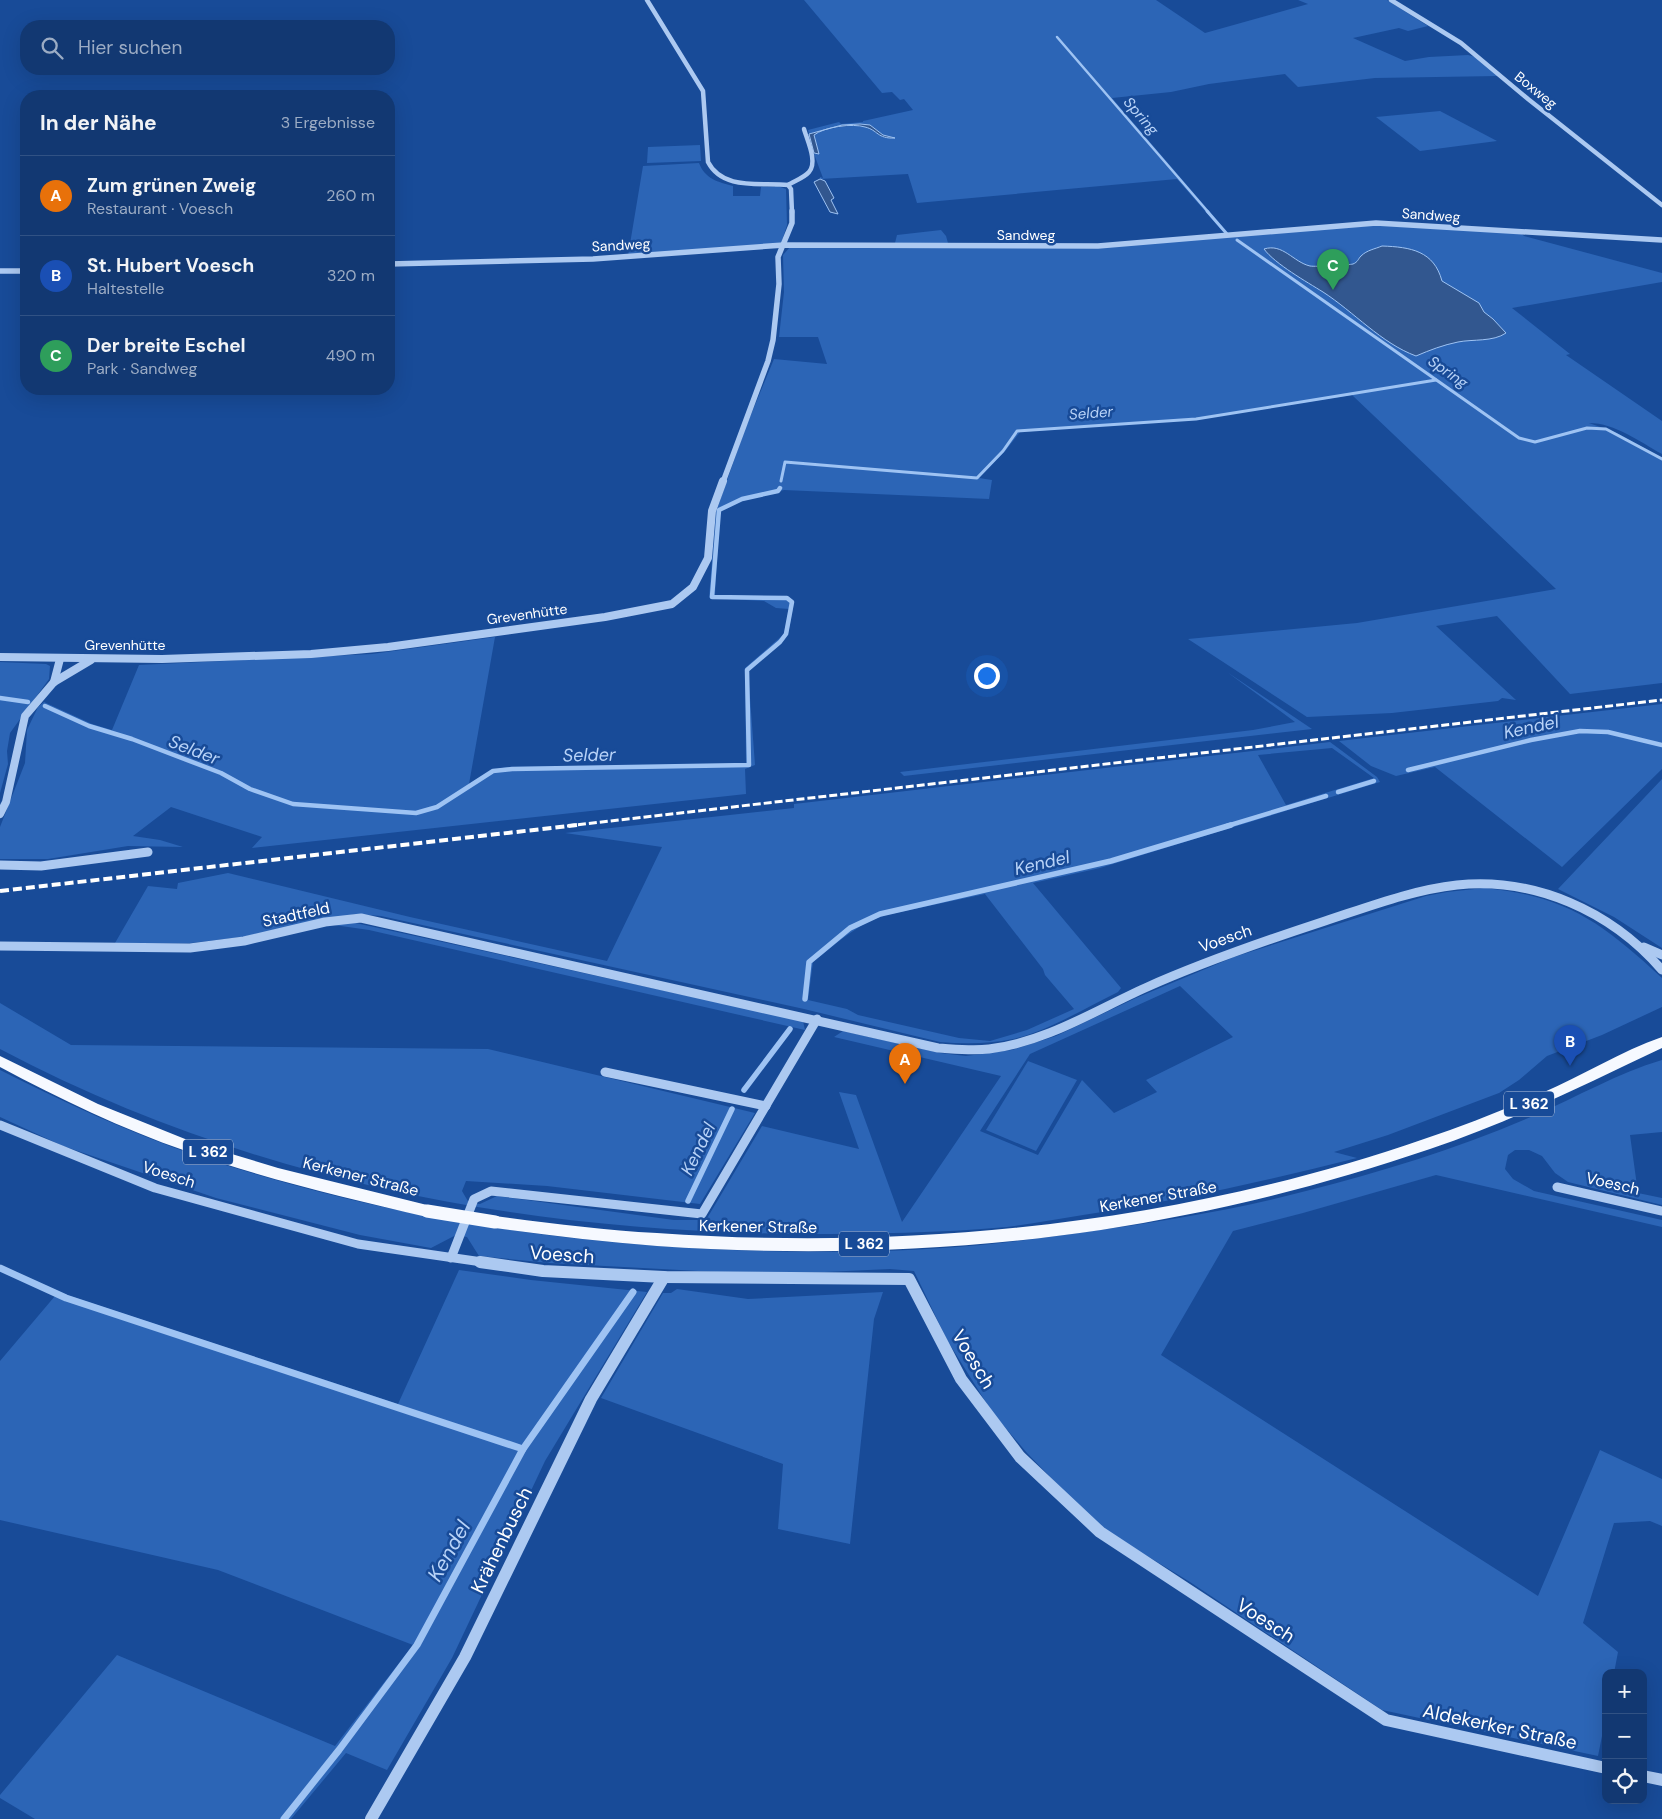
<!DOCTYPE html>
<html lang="de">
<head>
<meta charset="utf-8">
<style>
	:root { --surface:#123872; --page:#1f437a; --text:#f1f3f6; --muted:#9cacc4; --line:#315284; --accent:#90b9f0 }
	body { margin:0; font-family:"DM Sans",sans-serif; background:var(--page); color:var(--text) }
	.controls { position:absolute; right:15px; bottom:15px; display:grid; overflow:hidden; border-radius:10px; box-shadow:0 5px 20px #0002 }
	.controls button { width:45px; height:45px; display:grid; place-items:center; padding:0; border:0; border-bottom:1px solid var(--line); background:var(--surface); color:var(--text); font:25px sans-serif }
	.you { position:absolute; left:986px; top:675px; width:18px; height:18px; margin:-12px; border:4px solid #fff; border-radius:50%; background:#1a73e8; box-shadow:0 0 0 8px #1a73e833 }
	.badge { display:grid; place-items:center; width:32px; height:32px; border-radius:50%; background:var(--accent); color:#fff; font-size:16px; font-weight:700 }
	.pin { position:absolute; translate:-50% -41px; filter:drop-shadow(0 1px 2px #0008) }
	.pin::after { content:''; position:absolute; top:26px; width:18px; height:15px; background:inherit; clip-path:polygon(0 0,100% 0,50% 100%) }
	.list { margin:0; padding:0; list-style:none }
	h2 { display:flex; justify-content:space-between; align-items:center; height:65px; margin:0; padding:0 20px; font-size:21px }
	h2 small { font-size:16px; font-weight:400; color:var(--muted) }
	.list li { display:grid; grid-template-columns:32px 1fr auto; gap:15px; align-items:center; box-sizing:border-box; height:80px; padding:0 20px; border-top:1px solid var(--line) }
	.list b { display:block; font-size:19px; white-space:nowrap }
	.list p { margin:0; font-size:16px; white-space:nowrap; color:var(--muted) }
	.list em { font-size:16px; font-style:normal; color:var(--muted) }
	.icon { flex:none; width:28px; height:28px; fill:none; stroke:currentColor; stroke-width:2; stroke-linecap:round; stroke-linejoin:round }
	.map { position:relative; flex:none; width:1662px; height:1819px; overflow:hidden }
	.search { position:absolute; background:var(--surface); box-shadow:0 5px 20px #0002; left:20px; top:20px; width:375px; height:55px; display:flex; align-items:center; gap:12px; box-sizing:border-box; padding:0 18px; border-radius:20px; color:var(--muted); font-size:19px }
	.panel { position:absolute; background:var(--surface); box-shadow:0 5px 20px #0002; left:20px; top:90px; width:375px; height:305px; border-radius:20px }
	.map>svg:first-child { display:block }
	.green { fill:#2c65b6; fill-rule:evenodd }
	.water { fill:#32578f; stroke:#9ec3f3 }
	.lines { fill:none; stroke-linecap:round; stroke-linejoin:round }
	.stream-far4 { stroke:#9ec3f3; stroke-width:2.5 }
	.stream-far3 { stroke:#9ec3f3; stroke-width:3 }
	.stream-far2 { stroke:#9ec3f3; stroke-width:4.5 }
	.stream-far1 { stroke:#9ec3f3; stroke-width:5.5 }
	.stream { stroke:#9ec3f3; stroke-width:7 }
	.minor-far4 { stroke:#acc9f1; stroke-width:4.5 }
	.minor-far3 { stroke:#acc9f1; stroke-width:5.5 }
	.minor-far2 { stroke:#acc9f1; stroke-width:8 }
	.minor-far1 { stroke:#acc9f1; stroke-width:9 }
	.minor { stroke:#acc9f1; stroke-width:12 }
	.major { fill:#f6f9ff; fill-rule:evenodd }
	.rail-far1 { stroke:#fff; stroke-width:3; stroke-dasharray:8 3; stroke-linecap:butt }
	.rail { stroke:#fff; stroke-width:4; stroke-dasharray:9 4; stroke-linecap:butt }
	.major-bridge { stroke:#f6f9ff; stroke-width:13 }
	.labels { text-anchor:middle; stroke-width:5; stroke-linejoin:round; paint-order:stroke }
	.far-street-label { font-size:14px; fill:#fff; stroke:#184b98 }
	.far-water-label { font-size:15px; font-style:italic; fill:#b8d3f8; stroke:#184b98 }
	.shield { fill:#184b98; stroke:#bac9e0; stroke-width:1 }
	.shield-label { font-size:15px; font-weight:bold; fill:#fff }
	.street-label { font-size:16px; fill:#fff; stroke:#184b98 }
	.water-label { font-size:18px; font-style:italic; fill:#b8d3f8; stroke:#184b98 }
	.near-street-label { font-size:19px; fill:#fff; stroke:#184b98 }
	.near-water-label { font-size:21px; font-style:italic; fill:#b8d3f8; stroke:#184b98 }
</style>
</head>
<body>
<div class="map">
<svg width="1662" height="1819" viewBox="0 0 1662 1819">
	<rect width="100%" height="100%" fill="#184b98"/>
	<!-- green -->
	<g class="green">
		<path d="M804,0H1156L1205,33L1308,4L1298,0H1387L1428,26L1408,31L1399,28L1353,38L1405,61L1429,57L1468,55L1476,57L1498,76L1375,78L1298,87L1285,74L1209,84L1171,92L1112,98L1229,234H1225L1177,179L917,203L908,174L820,179V177L823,178L814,154H819L814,135C823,128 858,123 869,128C879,133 880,139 894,138L883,135L870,125L860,124L842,125L809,134L808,130L839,122L841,124L863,122V121L913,110L904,99L900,100L892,92L882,93Z"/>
		<path d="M1440,111L1497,141L1420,151L1376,117Z"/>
		<path d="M700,145L701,161L647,163L648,147Z"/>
		<path d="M699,163C705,179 718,182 733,186V196H760L761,187H775V185L786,189L787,225L781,244L628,256L643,166Z"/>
		<path d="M1377,225L1521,233L1524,236L1662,273V282L1512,308L1570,354L1566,355L1662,421V454C1640,442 1615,423 1589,423L1617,433L1662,458V683L1570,694L1497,616L1436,626L1516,700L1502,698L1498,701L1392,713L1307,717L1188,639L1357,623L1556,589L1352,395L1197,419L1020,432L1006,450L979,478L992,480L989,499L784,490L731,504L720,510L715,595L789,597L794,602L788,634L784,640L748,671L755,765L745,769L746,794L252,848L262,837L171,807L133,836L160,840L183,847L128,846L48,859H0V827L25,763L27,730L38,707L44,702L92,724L112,730L139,665L372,654L495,637L469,784L492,770L507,767L746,764L745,668L784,634L789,609L776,608L764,601L709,598L716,512L745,429L774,359L827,364L818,337H779L784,292L783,255L790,247L1087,248Z"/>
		<path d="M941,230L946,236L948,243H895L897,235Z"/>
		<path d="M0,662L46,664L50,666L49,679L10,733L7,751L8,764L0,793Z"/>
		<path d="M1227,672L1312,729L904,776L900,772L1253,730L1295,722Z"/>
		<path d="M1662,704V769L1562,867L1435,767L1396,776L1371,766L1339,741Z"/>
		<path d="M1330,742L1377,777L1380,782L1100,868L1033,883L1121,988L1118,992C1085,1008 1048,1031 1013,1039C989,1044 964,1044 940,1042L804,1009L381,916L356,914L242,937L191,943H115L148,886L177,889L178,883L228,873L410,917L607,961L662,847L565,833L794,808V804ZM1332,748L1374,778L1286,805L1258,755ZM985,894L1043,969L1045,975L1074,1009L1027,1030L990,1041L959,1038L858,1015L847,1009L808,1000L813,962C836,944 858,923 886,915Z"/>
		<path d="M1662,779V948L1614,917L1558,889Z"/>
		<path d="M1484,888C1567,896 1602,923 1662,978V1007L1602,1035L1547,1056L1519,1080L1499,1093L1388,1135L1334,1152L1357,1158C1266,1181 1176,1201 1083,1215C1058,1219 1032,1224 1007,1227C939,1233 872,1234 804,1234C524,1232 249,1181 0,1049V1003L71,1045L488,1049L755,1113L700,1204L547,1186L466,1181L462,1191L469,1203L480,1204L497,1196L674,1220H706L762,1126L859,1149L839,1092L856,1095L902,1222L1001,1076L834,1037L843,1031L940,1053L966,1056L1012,1050L1056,1036L1136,998L1234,957L1426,896L1447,892ZM1180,986L1233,1037L1146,1080L1157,1092L1114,1113L1082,1080L1038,1155L980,1131L1030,1054Z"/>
		<path d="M351,922L803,1021L805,1030L369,930L334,925Z"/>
		<path d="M1662,1060V1132L1630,1135L1638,1193L1662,1198V1205L1568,1182L1555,1173L1542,1156L1529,1150H1515L1508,1155L1505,1169L1513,1179L1534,1191L1662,1220V1227L1436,1175L1303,1213L1233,1231L1161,1355L1538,1596L1600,1450L1662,1479V1526L1650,1521L1614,1523L1583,1623L1618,1652L1614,1673H1606V1716L1598,1756L1382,1710L1190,1582L1098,1526L1027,1453L992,1412L947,1340L914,1271L890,1269L825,1272H717L549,1263L479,1256L467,1237L456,1235L431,1248L360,1235L216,1198L63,1146L0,1117V1070C64,1102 129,1133 198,1156C371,1214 550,1243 732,1250C821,1253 911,1253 1000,1243C1028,1240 1057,1236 1085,1232C1159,1222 1234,1210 1306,1191C1384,1171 1462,1147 1535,1115C1577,1097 1618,1073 1662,1060Z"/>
		<path d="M1028,1061L1077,1080L1036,1151L986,1130Z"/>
		<path d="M0,1265L67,1295L398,1404L459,1270L531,1280L647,1292L545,1461L452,1658L387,1770L346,1753L291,1819H35L0,1798V1795L117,1655L335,1746L413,1645L218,1570L0,1520V1361L55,1296L0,1270Z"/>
		<path d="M677,1289L748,1299L883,1292L874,1319L850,1544L778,1529L783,1464L601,1398L663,1293H671Z"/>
	</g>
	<!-- water -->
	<g class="water">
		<path d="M860,124L870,125L883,135L895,138C877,139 878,130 865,127C853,123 824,127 814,135L819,154L814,153L809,134L842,125Z"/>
		<path d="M820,179L825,181L834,198L831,200L838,214L830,212L814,182Z"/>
		<path d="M1382,246C1411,247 1434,251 1442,281L1479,303L1484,312L1493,319L1506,333C1493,342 1473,339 1458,342C1443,345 1430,350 1416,356C1381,343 1354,312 1323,292C1307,282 1275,264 1264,249C1283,243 1293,262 1310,266C1315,267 1349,265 1353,264C1358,262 1358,259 1361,256C1367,250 1375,249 1382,246Z"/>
	</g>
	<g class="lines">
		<!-- stream-far4 -->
		<path class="stream-far4" d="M1057,37L1209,213"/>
		<!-- stream-far3 -->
		<g class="stream-far3">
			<path d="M1207,211L1227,234"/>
			<path d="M1237,240L1519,438L1535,442L1587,428L1606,429L1662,459"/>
			<path d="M781,481L785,462L977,478L1003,451L1017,431L1196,419L1436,380"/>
		</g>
		<!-- stream-far2 -->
		<g class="stream-far2">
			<path d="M0,698L28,702"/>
			<path d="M45,706L89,726L132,739L221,773L250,789L293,804L416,813L437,807L493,771L512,769L749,765L747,670L780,642L786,634L792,602L787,598L712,597L719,510L742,499L778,491L780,488"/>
			<path d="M1408,770L1531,740L1580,731L1608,732L1662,745"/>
			<path d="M1338,792L1374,781"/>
			<path d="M1227,826L1326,796"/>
		</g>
		<!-- stream-far1 -->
		<g class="stream-far1">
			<path d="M805,999L809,962L850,928L880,914L1111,861L1231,825"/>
			<path d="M744,1090L790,1029"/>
			<path d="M688,1201L732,1109"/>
		</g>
		<!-- stream -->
		<g class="stream">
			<path d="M0,1268L66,1298L523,1449"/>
			<path d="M284,1819L339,1750L417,1645L523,1449L633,1292"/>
		</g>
		<!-- minor-far4 -->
		<g class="minor-far4">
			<path d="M647,0L703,91L708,162C723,191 761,182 788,185L791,189L792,213"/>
			<path d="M1391,0L1461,43L1528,99L1662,205"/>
			<path d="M788,185C794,181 804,178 809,172C818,162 807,140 804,129"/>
		</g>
		<!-- minor-far3 -->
		<g class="minor-far3">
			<path d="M389,264L593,259L784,245L1098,246L1376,223L1662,240"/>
			<path d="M0,271H26"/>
			<path d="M723,482L768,361L773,340L779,284L778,257L792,223V211"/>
		</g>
		<!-- minor-far2 -->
		<g class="minor-far2">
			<path d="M0,657L162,659L311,654L388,647L605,617L672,604L693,587L708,558L712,511L723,481"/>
			<path d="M54,682L60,659"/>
			<path d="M0,814L6,802L25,716L54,682L91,660"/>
		</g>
		<!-- minor-far1 -->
		<g class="minor-far1">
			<path d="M0,865L41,866L148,852"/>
			<path d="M0,946L190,948L244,941L325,922L361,918L938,1048C955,1049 972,1051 989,1049C1046,1042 1094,1011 1145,988C1203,962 1264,941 1325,921C1368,907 1412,890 1457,885C1535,877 1611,911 1662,970"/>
			<path d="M1644,947L1662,955"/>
			<path d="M605,1072L766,1106"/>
			<path d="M0,1125L155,1188L358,1244L489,1263"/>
			<path d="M1557,1187L1662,1211"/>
			<path d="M451,1258L474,1199L491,1191L702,1214L817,1019"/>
		</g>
		<!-- minor -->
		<g class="minor">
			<path d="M480,1262L543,1271L664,1277L909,1279L961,1379L1020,1457L1100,1532L1386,1720L1606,1768"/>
			<path d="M1643,1776L1662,1780"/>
			<path d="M371,1819L465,1657L591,1399L664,1277"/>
		</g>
		<!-- major -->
		<g class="major">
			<path d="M1662,1037V1048C1586,1084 1510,1122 1430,1149C1350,1176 1268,1199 1185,1215C1013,1250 833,1258 657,1246C603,1242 549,1235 495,1228L490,1226L488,1222L490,1218L495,1216C549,1223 603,1230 657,1233C914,1251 1179,1224 1424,1139C1463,1126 1504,1110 1542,1093C1582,1076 1621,1051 1662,1037Z"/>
			<path d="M0,1056L98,1104L195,1143L278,1168L427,1205L432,1207L434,1211L432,1215L427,1217C346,1198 265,1179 186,1151C122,1129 60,1099 0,1067Z"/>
		</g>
		<!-- rail-far1 -->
		<path class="rail-far1" d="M567,826L1662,700"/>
		<!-- rail -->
		<path class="rail" d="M0,891L577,825"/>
		<!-- major-bridge -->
		<path class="major-bridge" d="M427,1211L495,1222"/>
	</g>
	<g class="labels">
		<!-- far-street labels -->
		<g class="far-street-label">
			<text transform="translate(1536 90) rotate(39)" y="5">Boxweg</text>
			<text transform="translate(1431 215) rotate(4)" y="5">Sandweg</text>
			<text x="1026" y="240">Sandweg</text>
			<text transform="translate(621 245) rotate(-3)" y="5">Sandweg</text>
			<text transform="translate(527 614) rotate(-8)" y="5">Grevenhütte</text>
			<text x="125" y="650">Grevenhütte</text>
		</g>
		<!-- far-water labels -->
		<g class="far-water-label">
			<text transform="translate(1141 116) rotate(49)" y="5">Spring</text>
			<text transform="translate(1448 372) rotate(35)" y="5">Spring</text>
			<text transform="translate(1091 413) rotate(-4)" y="5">Selder</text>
		</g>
		<!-- shield labels -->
		<g class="shield">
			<rect x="1504" y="1091.5" width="50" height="25" rx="4"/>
			<rect x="183" y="1139.5" width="50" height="25" rx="4"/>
			<rect x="839" y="1231.5" width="50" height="25" rx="4"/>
		</g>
		<g class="shield-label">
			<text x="1529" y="1109">L 362</text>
			<text x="208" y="1157">L 362</text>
			<text x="864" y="1249">L 362</text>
		</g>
		<!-- street labels -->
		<g class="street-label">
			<text transform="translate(296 914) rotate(-12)" y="6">Stadtfeld</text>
			<text transform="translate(1225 938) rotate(-19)" y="6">Voesch</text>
			<text transform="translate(169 1174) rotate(18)" y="6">Voesch</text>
			<text transform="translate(361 1176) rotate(14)" y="6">Kerkener Straße</text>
			<text transform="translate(1613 1183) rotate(13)" y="6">Voesch</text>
			<text transform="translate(1158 1196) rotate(-10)" y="6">Kerkener Straße</text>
			<text transform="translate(758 1226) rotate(1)" y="6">Kerkener Straße</text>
		</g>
		<!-- water labels -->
		<g class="water-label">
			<text transform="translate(1531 727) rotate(-12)" y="6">Kendel</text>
			<text transform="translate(194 750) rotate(21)" y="6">Selder</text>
			<text transform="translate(589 755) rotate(-1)" y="6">Selder</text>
			<text transform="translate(1042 863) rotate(-13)" y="6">Kendel</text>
			<text transform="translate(698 1149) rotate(-64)" y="6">Kendel</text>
		</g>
		<!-- near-street labels -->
		<g class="near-street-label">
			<text transform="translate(562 1254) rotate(4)" y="7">Voesch</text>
			<text transform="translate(974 1359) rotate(59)" y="7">Voesch</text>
			<text transform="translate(501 1540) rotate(-64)" y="7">Krähenbusch</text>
			<text transform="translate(1266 1620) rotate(33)" y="7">Voesch</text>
			<text transform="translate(1500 1726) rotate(12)" y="7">Aldekerker Straße</text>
		</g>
		<!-- near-water labels -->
		<g class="near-water-label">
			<text transform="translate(449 1551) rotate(-61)" y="7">Kendel</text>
		</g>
	</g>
</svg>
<div class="controls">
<button>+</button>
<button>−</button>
<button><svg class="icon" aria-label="locate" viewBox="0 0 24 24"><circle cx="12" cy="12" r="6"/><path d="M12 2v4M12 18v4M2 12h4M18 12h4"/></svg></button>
</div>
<div class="you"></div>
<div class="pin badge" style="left:905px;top:1084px;background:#e8710a">A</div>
<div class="pin badge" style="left:1570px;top:1066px;background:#1a4fb4">B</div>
<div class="pin badge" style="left:1333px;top:290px;background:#2e9e5b">C</div>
<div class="search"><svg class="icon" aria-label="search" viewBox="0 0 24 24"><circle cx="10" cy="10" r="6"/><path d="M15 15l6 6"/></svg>Hier suchen</div>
<section class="panel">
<h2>In der Nähe<small>3 Ergebnisse</small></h2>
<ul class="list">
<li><span class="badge" style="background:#e8710a">A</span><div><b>Zum grünen Zweig</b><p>Restaurant · Voesch</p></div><em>260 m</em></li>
<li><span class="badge" style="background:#1a4fb4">B</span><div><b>St. Hubert Voesch</b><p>Haltestelle</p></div><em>320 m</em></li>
<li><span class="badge" style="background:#2e9e5b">C</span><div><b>Der breite Eschel</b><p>Park · Sandweg</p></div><em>490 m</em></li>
</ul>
</section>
</div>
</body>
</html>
